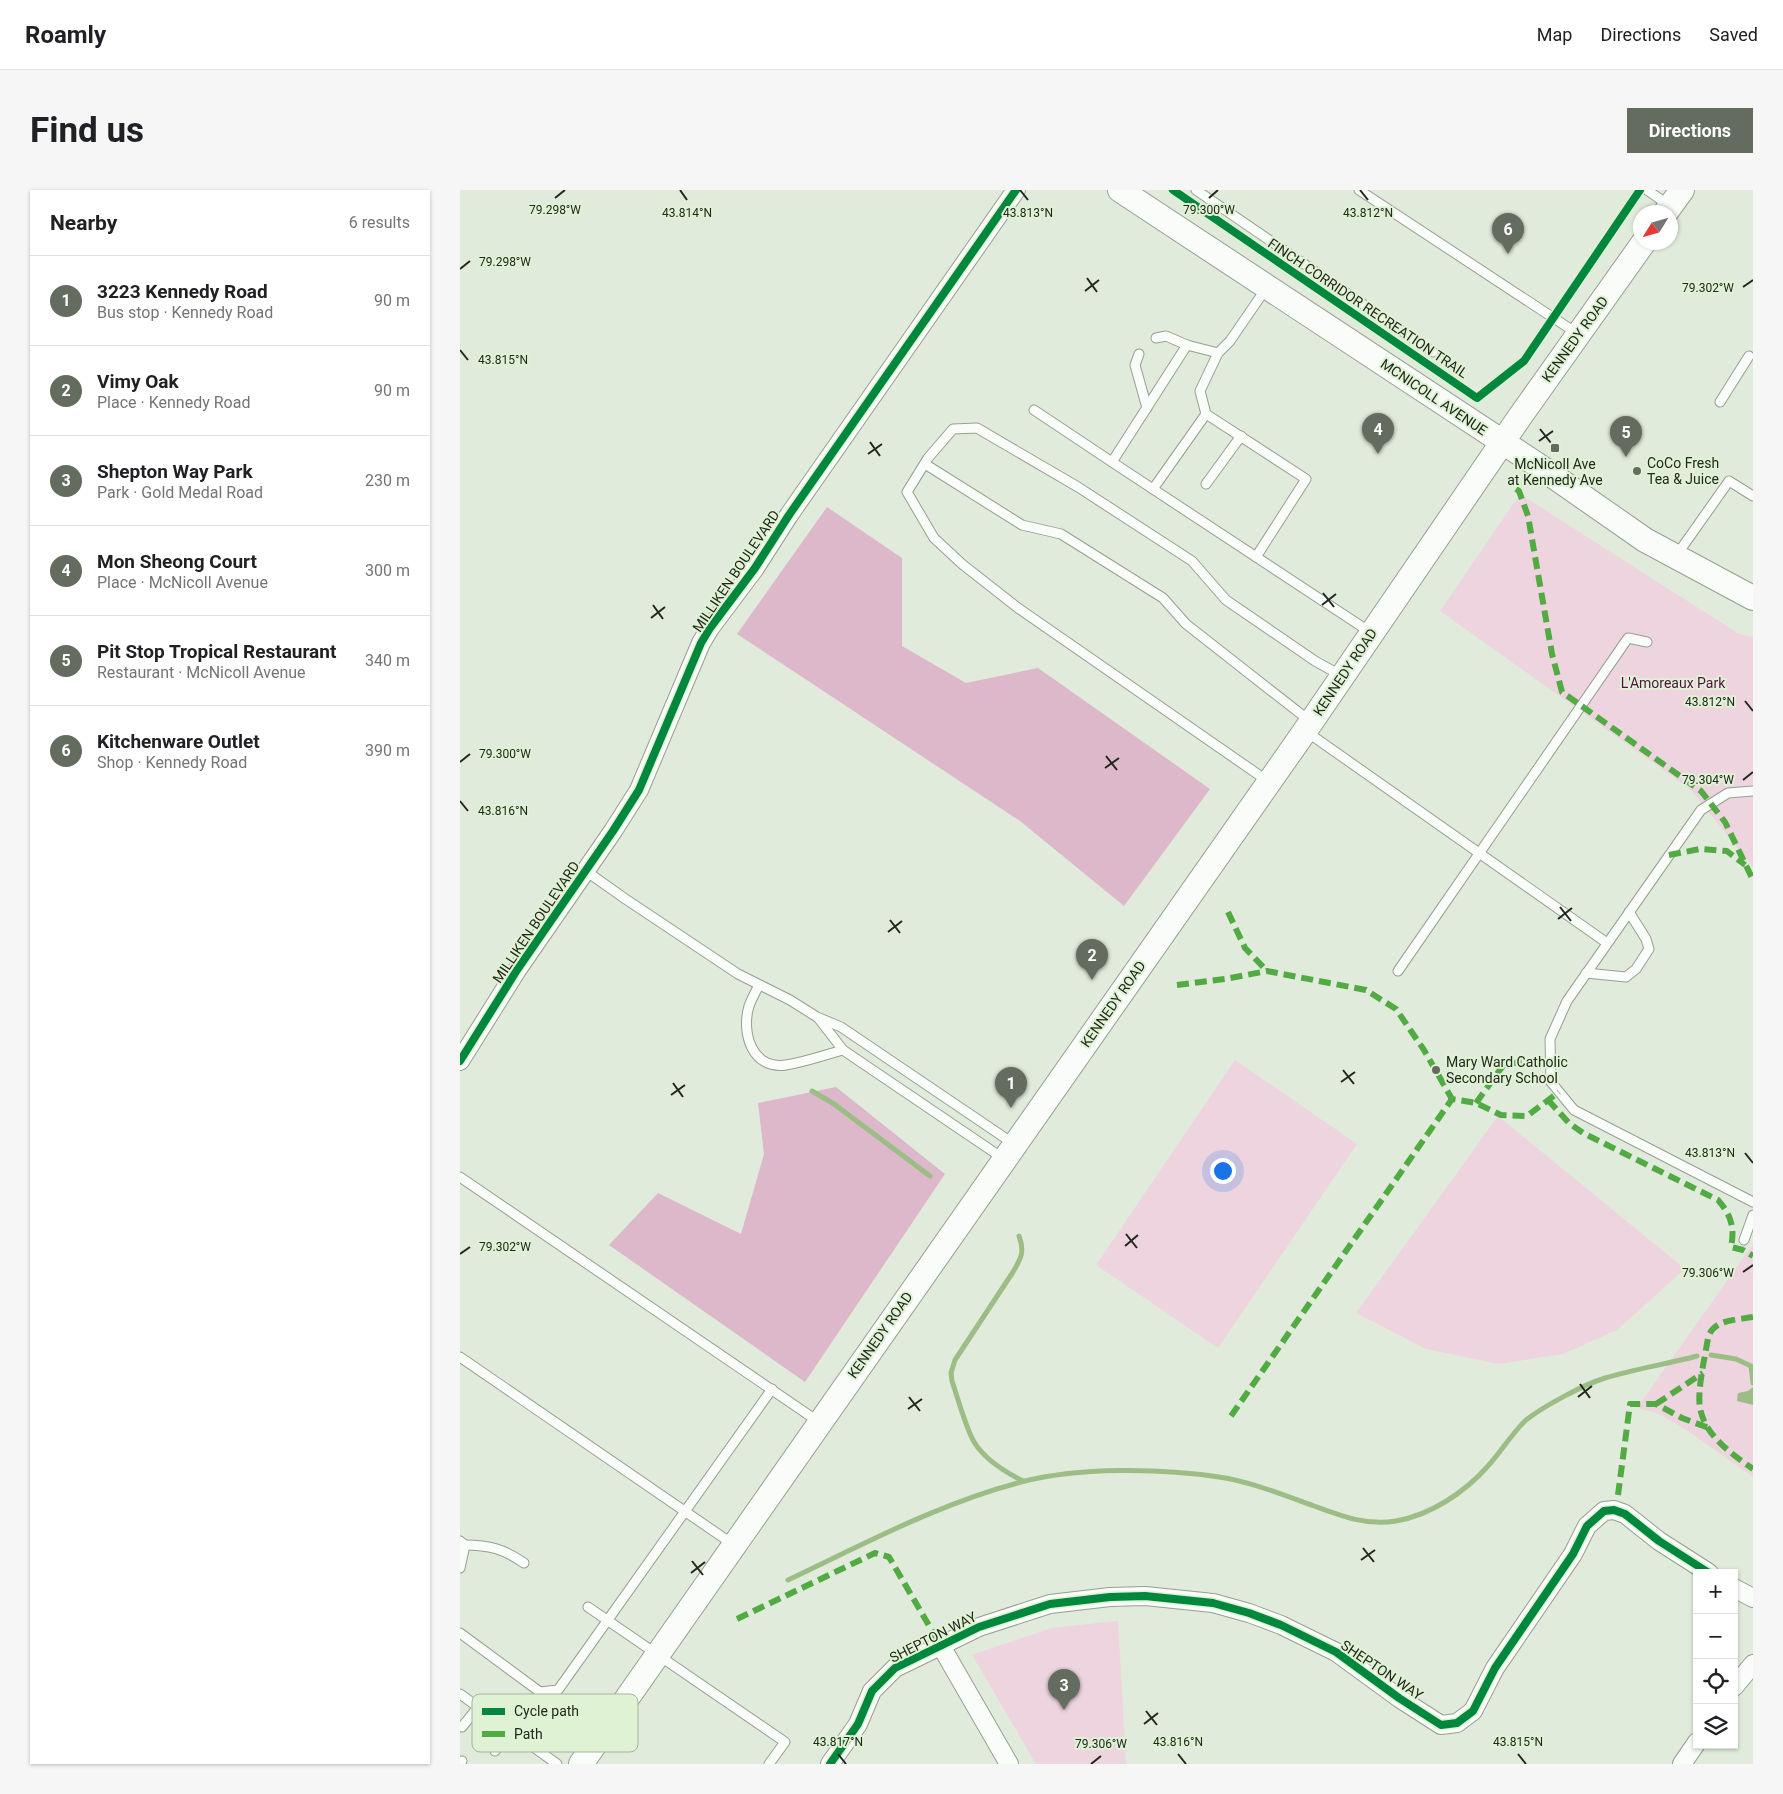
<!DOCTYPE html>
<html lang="en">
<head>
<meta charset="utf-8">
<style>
	:root { --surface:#fff; --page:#f6f6f6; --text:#202124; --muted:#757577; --line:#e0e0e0; --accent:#646c60 }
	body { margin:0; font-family:Roboto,sans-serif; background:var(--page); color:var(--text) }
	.controls { position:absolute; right:15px; bottom:15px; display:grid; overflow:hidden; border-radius:0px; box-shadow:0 1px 4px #0004 }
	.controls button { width:45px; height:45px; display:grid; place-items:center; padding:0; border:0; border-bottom:1px solid var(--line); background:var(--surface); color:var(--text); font:25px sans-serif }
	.compass { position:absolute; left:1173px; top:15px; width:45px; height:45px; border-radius:50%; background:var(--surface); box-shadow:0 1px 4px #0004; rotate:233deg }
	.you { position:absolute; left:762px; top:980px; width:18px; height:18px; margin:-12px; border:4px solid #fff; border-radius:50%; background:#1a73e8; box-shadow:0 0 0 8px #1a73e833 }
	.badge { display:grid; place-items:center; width:32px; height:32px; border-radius:50%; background:var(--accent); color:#fff; font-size:16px; font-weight:700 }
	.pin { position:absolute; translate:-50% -41px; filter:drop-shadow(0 1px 2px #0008) }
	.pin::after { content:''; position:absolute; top:26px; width:18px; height:15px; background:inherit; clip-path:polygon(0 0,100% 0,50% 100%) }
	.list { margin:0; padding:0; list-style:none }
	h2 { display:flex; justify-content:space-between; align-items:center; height:65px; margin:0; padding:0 20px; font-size:21px }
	h2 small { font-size:16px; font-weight:400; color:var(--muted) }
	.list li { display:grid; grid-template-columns:32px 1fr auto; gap:15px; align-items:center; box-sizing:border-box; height:90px; padding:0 20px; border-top:1px solid var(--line) }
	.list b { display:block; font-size:19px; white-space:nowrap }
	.list p { margin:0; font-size:16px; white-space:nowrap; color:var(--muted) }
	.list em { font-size:16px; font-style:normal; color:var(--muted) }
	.icon { flex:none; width:28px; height:28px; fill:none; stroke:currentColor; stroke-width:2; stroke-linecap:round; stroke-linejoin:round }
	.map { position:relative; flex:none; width:1293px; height:1574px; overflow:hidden; border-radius:0px }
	header { display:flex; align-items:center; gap:30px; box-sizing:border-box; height:70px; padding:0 25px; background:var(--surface); border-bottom:1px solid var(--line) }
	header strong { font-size:24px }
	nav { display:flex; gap:28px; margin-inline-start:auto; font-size:18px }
	.intro { display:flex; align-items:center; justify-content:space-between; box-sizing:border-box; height:120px; padding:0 30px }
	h1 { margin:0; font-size:35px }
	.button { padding:12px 22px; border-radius:0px; background:var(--accent); color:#fff; font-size:18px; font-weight:700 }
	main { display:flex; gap:30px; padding:0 30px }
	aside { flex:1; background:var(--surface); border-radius:0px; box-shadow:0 1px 4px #0004 }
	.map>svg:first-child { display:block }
	.green { fill:#eed4df }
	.forest { fill:#ddb7ca }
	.water { fill:#9cbe86 }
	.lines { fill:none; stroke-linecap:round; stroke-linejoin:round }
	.stream { stroke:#9cbe86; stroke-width:5 }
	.lane-casing { stroke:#979f92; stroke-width:11 }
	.street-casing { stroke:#979f92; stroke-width:20 }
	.secondary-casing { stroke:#979f92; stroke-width:26 }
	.lane { stroke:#fafcfa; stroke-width:9 }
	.street { stroke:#fafcfa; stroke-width:18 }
	.secondary { stroke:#fafcfa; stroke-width:24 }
	.quiet { stroke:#52aa43; stroke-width:6; stroke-dasharray:12 6; stroke-linecap:butt }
	.cycleway-casing { stroke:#dff2d4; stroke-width:11 }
	.cycleway { stroke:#00873e; stroke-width:8 }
	.ticks { fill:none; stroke:#21281d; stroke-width:2 }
	.poi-dot { fill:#646c60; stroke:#dff2d4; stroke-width:2 }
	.labels { text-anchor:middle; stroke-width:4; stroke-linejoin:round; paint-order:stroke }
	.street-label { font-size:14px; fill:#21281d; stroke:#dff2d4 }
	.poi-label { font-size:14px; fill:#21281d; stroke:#dff2d4; text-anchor:start }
	.park-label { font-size:14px; fill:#530f40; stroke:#dff2d4 }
	.key { fill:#dff2d4; stroke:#a6b59d; stroke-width:1 }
	.key-label { font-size:14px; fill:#21281d }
	.ticks-label { font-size:12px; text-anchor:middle; fill:#21281d; stroke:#dff2d4; stroke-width:4; stroke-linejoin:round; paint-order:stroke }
</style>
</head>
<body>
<header>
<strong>Roamly</strong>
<nav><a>Map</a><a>Directions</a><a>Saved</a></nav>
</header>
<div class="intro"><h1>Find us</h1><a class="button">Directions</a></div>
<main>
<aside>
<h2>Nearby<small>6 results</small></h2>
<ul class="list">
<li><span class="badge">1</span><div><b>3223 Kennedy Road</b><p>Bus stop · Kennedy Road</p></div><em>90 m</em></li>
<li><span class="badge">2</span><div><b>Vimy Oak</b><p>Place · Kennedy Road</p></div><em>90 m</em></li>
<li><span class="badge">3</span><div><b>Shepton Way Park</b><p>Park · Gold Medal Road</p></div><em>230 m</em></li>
<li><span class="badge">4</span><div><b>Mon Sheong Court</b><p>Place · McNicoll Avenue</p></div><em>300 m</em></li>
<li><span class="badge">5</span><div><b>Pit Stop Tropical Restaurant</b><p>Restaurant · McNicoll Avenue</p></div><em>340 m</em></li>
<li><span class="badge">6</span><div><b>Kitchenware Outlet</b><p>Shop · Kennedy Road</p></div><em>390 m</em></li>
</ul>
</aside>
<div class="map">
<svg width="1293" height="1574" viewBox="0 0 1293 1574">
	<rect width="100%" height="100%" fill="#e1ebdb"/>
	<!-- green -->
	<g class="green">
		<path d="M1060,304L1279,444L1293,447V677L1230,599L980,421Z"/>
		<path d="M775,870L897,954L758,1158L636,1075Z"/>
		<path d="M1038,926L1225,1079L1157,1140L1103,1164L1039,1174L966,1159L896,1123Z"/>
		<path d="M1293,1054V1287L1228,1241L1197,1223L1177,1218Z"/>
		<path d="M658,1431L666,1574H576L512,1465L591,1438Z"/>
	</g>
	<!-- forest -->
	<g class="forest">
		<path d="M367,317L442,368V456L506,493L578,478L750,599L664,716L560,631L277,444Z"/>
		<path d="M376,897L485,984L345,1192L149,1055L198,1003L281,1044L304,964L298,913Z"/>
	</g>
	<!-- water -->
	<path class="water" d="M1293,1197V1215L1277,1211L1278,1203L1288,1201Z"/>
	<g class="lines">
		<!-- stream -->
		<g class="stream">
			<path d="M352,901L374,914L470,986"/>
			<path d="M559,1046C565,1062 561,1068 553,1082L495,1170L491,1183L492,1191C498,1209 503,1228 511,1246C520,1267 543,1281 563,1291"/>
			<path d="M1251,1165L1276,1169L1291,1176L1293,1193"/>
			<path d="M328,1390C404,1354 480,1313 561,1292C618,1277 701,1278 759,1287C792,1292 823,1305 854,1316C881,1326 907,1336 936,1331C971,1325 1005,1302 1028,1276C1041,1262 1052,1243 1066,1230C1084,1216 1123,1195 1145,1188C1175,1179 1207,1174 1237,1166"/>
		</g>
		<defs>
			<g id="lane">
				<path d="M736,0L973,162"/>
				<path d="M899,0L1118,144"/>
				<path d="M1187,0L1210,16"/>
				<path d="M696,148L706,146L727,155"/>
				<path d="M758,163L740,201L746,224L846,289L796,367"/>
				<path d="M679,164L675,175L687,218"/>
				<path d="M1260,212L1289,166"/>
				<path d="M574,220L652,272L727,155L758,163L770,151L807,97"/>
				<path d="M652,272L910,442"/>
				<path d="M465,274L562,335L601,344L703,408L726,434L851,532"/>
				<path d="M746,294L781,246"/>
				<path d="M693,299L746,224"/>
				<path d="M1216,366L1269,291L1293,306"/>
				<path d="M847,542L1147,753"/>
				<path d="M809,592L558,418L502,374L474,348L447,302L468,268L493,239L517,238L618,297L732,371L766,410L855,471L882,486"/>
				<path d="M1293,601L1268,603L1241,620L1107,811L1090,849L1091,892L1114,920L1293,1012"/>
				<path d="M126,681L164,708L278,784L330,810L357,827L381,837L554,954"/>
				<path d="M938,781L1168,448L1187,452"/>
				<path d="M1126,783L1166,787L1176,779L1189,759L1186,749L1169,722"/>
				<path d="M299,795C296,801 292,808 289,816C281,843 292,880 326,875C345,872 364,865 383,860"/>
				<path d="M359,829L383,860L544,969"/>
				<path d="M0,987L359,1232"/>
				<path d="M1284,1050L1293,1025"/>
				<path d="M0,1167L274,1355"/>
				<path d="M0,1351L5,1355L0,1378"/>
				<path d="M5,1355C29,1355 44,1359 64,1373"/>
				<path d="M128,1417L325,1552L309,1574"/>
				<path d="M0,1443L80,1502L98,1500L312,1199"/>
				<path d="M0,1504L97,1574"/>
				<path d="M2,1537L18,1517"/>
				<path d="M19,1549L35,1529"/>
				<path d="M35,1561L50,1540"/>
				<path d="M0,1574L2,1571"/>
			</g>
			<g id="street">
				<path d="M0,871L57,780L153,641L179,600L241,453L250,438L295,378L329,325L556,0"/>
				<path d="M1274,1398L1293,1408"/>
				<path d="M481,1456L549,1574"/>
				<path d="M1274,1497L1293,1474"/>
				<path d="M370,1574L398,1534L412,1501L435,1478L519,1437L590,1414L650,1407L685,1406L753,1413L789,1423L821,1435L876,1462L939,1508L981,1535L997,1533L1013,1521L1035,1478L1113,1364L1127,1336L1144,1321L1154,1320L1165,1324L1199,1351L1249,1383"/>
				<path d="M1222,1574L1237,1552"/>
			</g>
			<g id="secondary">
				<path d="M660,0L1076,274L1185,350L1293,408"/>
				<path d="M1206,22L1222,0"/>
				<path d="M121,1574L845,541L1059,228L1184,52"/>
			</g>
		</defs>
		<!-- lane casing -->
		<use href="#lane" class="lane-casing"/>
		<!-- street casing -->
		<use href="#street" class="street-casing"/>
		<!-- secondary casing -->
		<use href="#secondary" class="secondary-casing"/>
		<!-- lane -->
		<use href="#lane" class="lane"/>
		<!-- street -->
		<use href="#street" class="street"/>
		<!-- secondary -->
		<use href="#secondary" class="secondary"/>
		<!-- quiet -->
		<g class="quiet">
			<path d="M1056,299L1059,301L1068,326L1092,464L1102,502L1241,601L1265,632L1293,690"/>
			<path d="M1209,665L1240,659L1267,661L1285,675"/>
			<path d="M768,722L785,758L807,781"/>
			<path d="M717,795L765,789L807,781L906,800L936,819L964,860L992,909"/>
			<path d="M1088,910L1109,933L1123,943L1258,1010C1271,1025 1275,1037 1271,1057L1283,1060L1293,1066"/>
			<path d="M1016,913L1045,873L1091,872"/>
			<path d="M1293,1127C1277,1130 1253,1129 1248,1148C1245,1167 1237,1200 1240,1218C1245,1246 1272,1264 1293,1279"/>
			<path d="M1196,1214L1243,1183"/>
			<path d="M771,1226L992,909L1016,913L1041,925L1067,926L1099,902"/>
			<path d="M1158,1305L1170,1214H1196L1222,1228L1249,1238"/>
			<path d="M277,1429L415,1363L429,1367L481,1456"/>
		</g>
		<defs>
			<g id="cycleway">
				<path d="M713,0L1017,208L1064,171L1180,0"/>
				<path d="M0,871L57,780L153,641L179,600L241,453L250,438L295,378L329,325L556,0"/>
				<path d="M370,1574L398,1534L412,1501L435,1478L519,1437L590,1414L650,1407L685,1406L753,1413L789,1423L821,1435L876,1462L939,1508L981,1535L997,1533L1013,1521L1035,1478L1113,1364L1127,1336L1144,1321L1154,1320L1165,1324L1199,1351L1249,1383"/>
			</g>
		</defs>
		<!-- cycleway casing -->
		<use href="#cycleway" class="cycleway-casing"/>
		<!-- cycleway -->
		<use href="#cycleway" class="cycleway"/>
	</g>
	<!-- ticks -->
	<path class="ticks" d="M220,0L227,10M560,0L568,10M900,0L908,10M95,8L105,0M749,8L758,0M0,79L10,71M627,88L637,102M1283,97L1293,90M625,101L639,90M0,160L8,170M1080,239L1091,253M1079,251L1093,241M410,252L420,266M408,264L422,254M863,403L874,417M193,415L203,429M862,415L876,404M191,428L205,417M1285,511L1293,521M646,566L657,580M0,572L10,564M645,578L659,568M1283,590L1293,582M0,611L8,621M1100,717L1111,731M1098,729L1112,718M430,730L440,743M428,742L442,731M883,880L894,894M881,892L895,882M213,893L223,907M211,905L225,895M1285,963L1293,973M666,1044L677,1058M665,1056L678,1045M0,1064L10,1057M1283,1082L1293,1075M1120,1194L1130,1208M449,1207L460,1221M1118,1207L1132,1196M448,1219L462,1209M903,1358L914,1372M901,1370L915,1360M232,1371L243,1385M231,1383L245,1372M686,1521L697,1535M684,1534L698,1523M378,1564L386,1574M718,1564L726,1574M1058,1564L1066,1574M631,1574L641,1566"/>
	<!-- markers -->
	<g class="poi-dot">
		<rect x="1090" y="253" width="10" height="10" rx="2.5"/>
		<circle cx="1177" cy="281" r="5"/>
		<circle cx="976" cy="880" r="5"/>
	</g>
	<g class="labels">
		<!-- street labels -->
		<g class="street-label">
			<text transform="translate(908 118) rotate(34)" y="5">FINCH CORRIDOR RECREATION TRAIL</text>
			<text transform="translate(1115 149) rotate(-54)" y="5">KENNEDY ROAD</text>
			<text transform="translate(974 207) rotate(34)" y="5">MCNICOLL AVENUE</text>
			<text transform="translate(276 381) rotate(-56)" y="5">MILLIKEN BOULEVARD</text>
			<text transform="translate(885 482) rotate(-56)" y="5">KENNEDY ROAD</text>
			<text transform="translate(76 732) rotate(-56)" y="5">MILLIKEN BOULEVARD</text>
			<text transform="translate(653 814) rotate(-55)" y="5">KENNEDY ROAD</text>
			<text transform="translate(420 1145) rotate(-55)" y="5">KENNEDY ROAD</text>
			<text transform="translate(473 1447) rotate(-27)" y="5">SHEPTON WAY</text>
			<text transform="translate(922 1480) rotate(34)" y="5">SHEPTON WAY</text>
		</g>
		<!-- poi labels -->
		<g class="poi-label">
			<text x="1187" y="278">CoCo Fresh<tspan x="1187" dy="16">Tea &amp; Juice</tspan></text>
			<text x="1095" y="279" text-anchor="middle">McNicoll Ave<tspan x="1095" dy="16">at Kennedy Ave</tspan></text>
			<text x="986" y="877">Mary Ward Catholic<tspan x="986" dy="16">Secondary School</tspan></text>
		</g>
		<!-- park labels -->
		<g class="park-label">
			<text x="1213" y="498">L'Amoreaux Park</text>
		</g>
	</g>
	<!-- legend -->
	<rect x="12" y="1504" width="166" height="58" rx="8" class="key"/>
	<rect x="22" y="1518" width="23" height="7" fill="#00873e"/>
	<rect x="22" y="1541" width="23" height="6" fill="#52aa43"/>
	<g class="key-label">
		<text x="54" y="1526">Cycle path</text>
		<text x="54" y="1549">Path</text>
	</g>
	<g class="ticks-label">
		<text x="95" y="24">79.298°W</text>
		<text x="749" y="24">79.300°W</text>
		<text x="227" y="27">43.814°N</text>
		<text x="568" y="27">43.813°N</text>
		<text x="908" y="27">43.812°N</text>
		<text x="45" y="76">79.298°W</text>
		<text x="1248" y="102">79.302°W</text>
		<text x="43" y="174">43.815°N</text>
		<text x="1250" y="516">43.812°N</text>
		<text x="45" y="568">79.300°W</text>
		<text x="1248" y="594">79.304°W</text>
		<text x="43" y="625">43.816°N</text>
		<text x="1250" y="967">43.813°N</text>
		<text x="45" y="1061">79.302°W</text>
		<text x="1248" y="1087">79.306°W</text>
		<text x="378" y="1556">43.817°N</text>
		<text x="718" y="1556">43.816°N</text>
		<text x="1058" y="1556">43.815°N</text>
		<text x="641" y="1558">79.306°W</text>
	</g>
</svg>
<div class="controls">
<button>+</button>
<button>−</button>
<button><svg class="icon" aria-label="locate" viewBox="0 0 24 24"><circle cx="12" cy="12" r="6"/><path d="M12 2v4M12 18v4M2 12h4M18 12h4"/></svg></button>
<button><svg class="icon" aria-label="layers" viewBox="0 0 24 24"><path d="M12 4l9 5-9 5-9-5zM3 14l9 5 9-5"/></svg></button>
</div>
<svg class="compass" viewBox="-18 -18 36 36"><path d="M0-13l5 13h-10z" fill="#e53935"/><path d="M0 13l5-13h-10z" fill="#757577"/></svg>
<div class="you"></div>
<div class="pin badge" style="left:551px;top:918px">1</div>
<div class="pin badge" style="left:632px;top:790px">2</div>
<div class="pin badge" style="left:604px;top:1520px">3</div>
<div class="pin badge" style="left:918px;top:264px">4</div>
<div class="pin badge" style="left:1166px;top:267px">5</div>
<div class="pin badge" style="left:1048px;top:64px">6</div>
</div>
</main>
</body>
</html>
